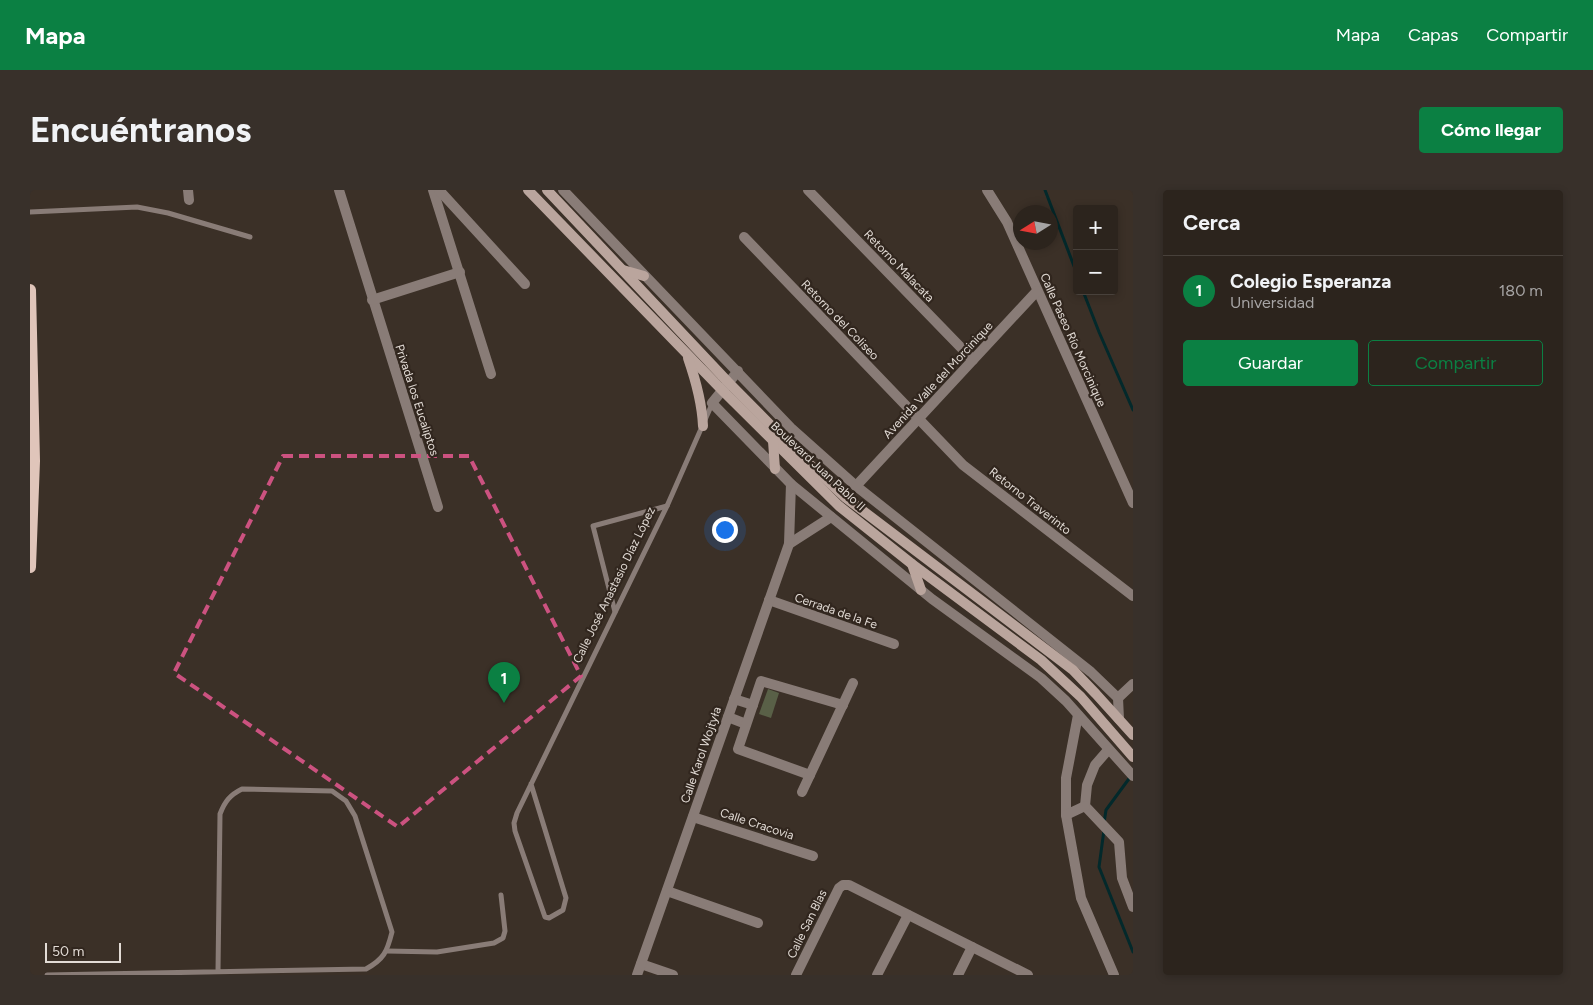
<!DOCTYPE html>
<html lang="es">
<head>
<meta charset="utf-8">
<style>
	:root { --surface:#2c241d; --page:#38302a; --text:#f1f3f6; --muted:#a6a4a4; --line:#48413b; --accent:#0b8043 }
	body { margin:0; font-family:Figtree,sans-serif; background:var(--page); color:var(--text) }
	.controls { position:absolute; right:15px; top:15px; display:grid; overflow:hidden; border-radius:5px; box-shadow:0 2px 8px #0003 }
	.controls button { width:45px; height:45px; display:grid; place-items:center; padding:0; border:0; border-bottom:1px solid var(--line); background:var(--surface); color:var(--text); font:25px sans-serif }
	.compass { position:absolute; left:983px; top:15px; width:45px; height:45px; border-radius:50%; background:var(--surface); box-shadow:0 2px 8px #0003; rotate:259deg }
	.scale { position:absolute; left:15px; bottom:12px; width:76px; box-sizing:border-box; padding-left:5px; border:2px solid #e2dbd5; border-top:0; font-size:14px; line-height:18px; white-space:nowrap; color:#e2dbd5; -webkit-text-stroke:4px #31261e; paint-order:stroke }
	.you { position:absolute; left:694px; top:339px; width:18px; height:18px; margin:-12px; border:4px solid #fff; border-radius:50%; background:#1a73e8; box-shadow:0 0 0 8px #1a73e833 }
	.badge { display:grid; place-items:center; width:32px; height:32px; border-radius:50%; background:var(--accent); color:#fff; font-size:16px; font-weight:700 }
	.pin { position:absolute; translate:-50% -41px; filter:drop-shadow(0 1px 2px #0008) }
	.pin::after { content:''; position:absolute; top:26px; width:18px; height:15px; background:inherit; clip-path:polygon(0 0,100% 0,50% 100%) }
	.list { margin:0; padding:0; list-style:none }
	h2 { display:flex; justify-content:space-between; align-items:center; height:65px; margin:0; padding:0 20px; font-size:21px }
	h2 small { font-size:16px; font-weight:400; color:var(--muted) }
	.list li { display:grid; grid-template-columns:32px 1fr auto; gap:15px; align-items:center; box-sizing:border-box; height:70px; padding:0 20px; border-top:1px solid var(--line) }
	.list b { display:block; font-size:19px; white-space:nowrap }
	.list p { margin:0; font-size:16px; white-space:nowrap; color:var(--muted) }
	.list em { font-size:16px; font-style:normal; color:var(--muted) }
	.actions { display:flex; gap:10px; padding:15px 20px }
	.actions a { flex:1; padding:11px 0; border:1px solid var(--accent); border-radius:5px; text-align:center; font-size:18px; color:var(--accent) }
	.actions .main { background:var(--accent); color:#fff }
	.map { position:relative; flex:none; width:1103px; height:785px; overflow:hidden; border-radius:5px }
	header { display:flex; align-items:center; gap:30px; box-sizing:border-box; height:70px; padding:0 25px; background:var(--accent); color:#fff }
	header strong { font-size:24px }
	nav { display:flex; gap:28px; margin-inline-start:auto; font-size:18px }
	.intro { display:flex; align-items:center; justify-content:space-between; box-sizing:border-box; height:120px; padding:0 30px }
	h1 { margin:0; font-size:35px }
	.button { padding:12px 22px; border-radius:5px; background:var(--accent); color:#fff; font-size:18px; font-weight:700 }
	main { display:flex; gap:30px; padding:0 30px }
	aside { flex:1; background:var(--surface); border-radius:5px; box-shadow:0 2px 8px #0003 }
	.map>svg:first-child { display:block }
	.green { fill:#596047 }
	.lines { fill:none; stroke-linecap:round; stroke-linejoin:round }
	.stream { stroke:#03292b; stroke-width:3 }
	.lane { stroke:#897c77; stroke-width:5 }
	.street { stroke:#897c77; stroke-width:10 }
	.secondary { stroke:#baa59d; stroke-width:10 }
	.primary { stroke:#e0c5ba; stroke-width:12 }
	.marked { fill:none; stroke:#cc5280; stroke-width:4; stroke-dasharray:10 6; stroke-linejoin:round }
	.labels { text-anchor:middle; stroke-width:4.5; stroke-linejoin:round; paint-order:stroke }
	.street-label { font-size:12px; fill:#e2dbd5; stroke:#31261e }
</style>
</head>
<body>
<header>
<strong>Mapa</strong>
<nav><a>Mapa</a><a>Capas</a><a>Compartir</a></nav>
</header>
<div class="intro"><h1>Encuéntranos</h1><a class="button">Cómo llegar</a></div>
<main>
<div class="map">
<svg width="1103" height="785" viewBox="0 0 1103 785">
	<rect width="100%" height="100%" fill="#3b3027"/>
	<!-- green -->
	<path class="green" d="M738,499L749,503L741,528L729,524Z"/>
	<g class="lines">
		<!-- stream -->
		<g class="stream">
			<path d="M1015,0L1047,84"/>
			<path d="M1053,101L1069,142L1103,220"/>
			<path d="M1074,633L1076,620L1101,586"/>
			<path d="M1074,640L1069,677L1103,762"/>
		</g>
		<!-- lane -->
		<g class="lane">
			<path d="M0,22L107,17L138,23L220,47"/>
			<path d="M585,422L563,336L637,316"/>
			<path d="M501,594L536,708L533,720L519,728L515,727L485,641L484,633L487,623L637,316L682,214"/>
			<path d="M357,761L407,762L464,753L473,748L475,741L471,705"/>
			<path d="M17,785L336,779C354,769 357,762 362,742L325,626L316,611L302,601L212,599C200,605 195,611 190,624L188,781"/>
		</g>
		<!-- street -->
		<g class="street">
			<path d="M158,0L159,10"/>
			<path d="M309,0L408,317"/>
			<path d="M403,0L461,184"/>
			<path d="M409,0L495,94"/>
			<path d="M533,0L761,238L826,296L1061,482L1088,508L1089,529"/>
			<path d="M778,0L943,170"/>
			<path d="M957,0L977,32L1103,313"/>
			<path d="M714,47L933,275L1103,406"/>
			<path d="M342,110L430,82"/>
			<path d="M708,181L682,213L761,294L902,409L1011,488L1036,511L1103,586"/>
			<path d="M826,296L1007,101"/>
			<path d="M759,354L801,327"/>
			<path d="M739,410L864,454"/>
			<path d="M1088,508L1103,494"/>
			<path d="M704,509L723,515"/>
			<path d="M1048,525L1036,588V625L1051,708L1084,785"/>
			<path d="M698,527L716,534"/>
			<path d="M1078,560L1065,575L1057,595L1055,616L1089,652L1092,688L1103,717"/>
			<path d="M780,585L708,559L731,491L813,515"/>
			<path d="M772,602L823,493"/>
			<path d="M1036,625L1055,616"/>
			<path d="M663,627L783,666"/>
			<path d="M637,701L728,733"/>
			<path d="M611,774L643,785"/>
			<path d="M607,785L759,354L761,294"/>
			<path d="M766,785L809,698L813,695H819L998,785"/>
			<path d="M847,785L878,725"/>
			<path d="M928,785L942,757"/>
		</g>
		<!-- secondary -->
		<g class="secondary">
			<path d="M498,0L692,200L809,316L882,374L1011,470L1051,507L1103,567"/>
			<path d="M517,0L698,192L776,271L816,308L1043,480L1066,504L1103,545"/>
			<path d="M593,80L614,86"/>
			<path d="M658,168C666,191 672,212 673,236"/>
			<path d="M743,251L745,279"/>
			<path d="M882,374L891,400"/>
		</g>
		<!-- primary -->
		<path class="primary" d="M0,100L4,271L0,377"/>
	</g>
	<!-- marked area -->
	<path class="marked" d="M253,266H439L551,486L368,637L144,483Z"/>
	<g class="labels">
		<!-- street labels -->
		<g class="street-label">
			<text transform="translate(869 76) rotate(46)" y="4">Retorno Malacata</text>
			<text transform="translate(810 130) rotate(46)" y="4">Retorno del Coliseo</text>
			<text transform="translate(1043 150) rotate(66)" y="4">Calle Paseo Río Morcinique</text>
			<text transform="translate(908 190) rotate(-47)" y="4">Avenida Valle del Morcinique</text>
			<text transform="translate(387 210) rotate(72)" y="4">Privada los Eucaliptos</text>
			<text transform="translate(788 276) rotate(43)" y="4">Boulevard Juan Pablo II</text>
			<text transform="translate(1000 311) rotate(38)" y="4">Retorno Traverinto</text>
			<text transform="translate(584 395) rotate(-64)" y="4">Calle José Anastasio Díaz López</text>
			<text transform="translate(806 421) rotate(19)" y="4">Cerrada de la Fe</text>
			<text transform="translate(671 565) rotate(-71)" y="4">Calle Karol Wojtyła</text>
			<text transform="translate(727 634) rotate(18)" y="4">Calle Cracovia</text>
			<text transform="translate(777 734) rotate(-64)" y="4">Calle San Blas</text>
		</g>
	</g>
</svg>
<div class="controls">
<button>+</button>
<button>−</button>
</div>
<svg class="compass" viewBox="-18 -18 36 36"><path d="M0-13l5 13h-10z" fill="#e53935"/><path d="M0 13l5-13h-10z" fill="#a6a4a4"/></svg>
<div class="scale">50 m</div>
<div class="you"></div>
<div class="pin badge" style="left:474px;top:513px">1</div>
</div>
<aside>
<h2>Cerca<small></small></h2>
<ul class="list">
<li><span class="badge">1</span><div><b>Colegio Esperanza</b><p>Universidad</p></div><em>180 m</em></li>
</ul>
<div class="actions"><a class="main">Guardar</a><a>Compartir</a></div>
</aside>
</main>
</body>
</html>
